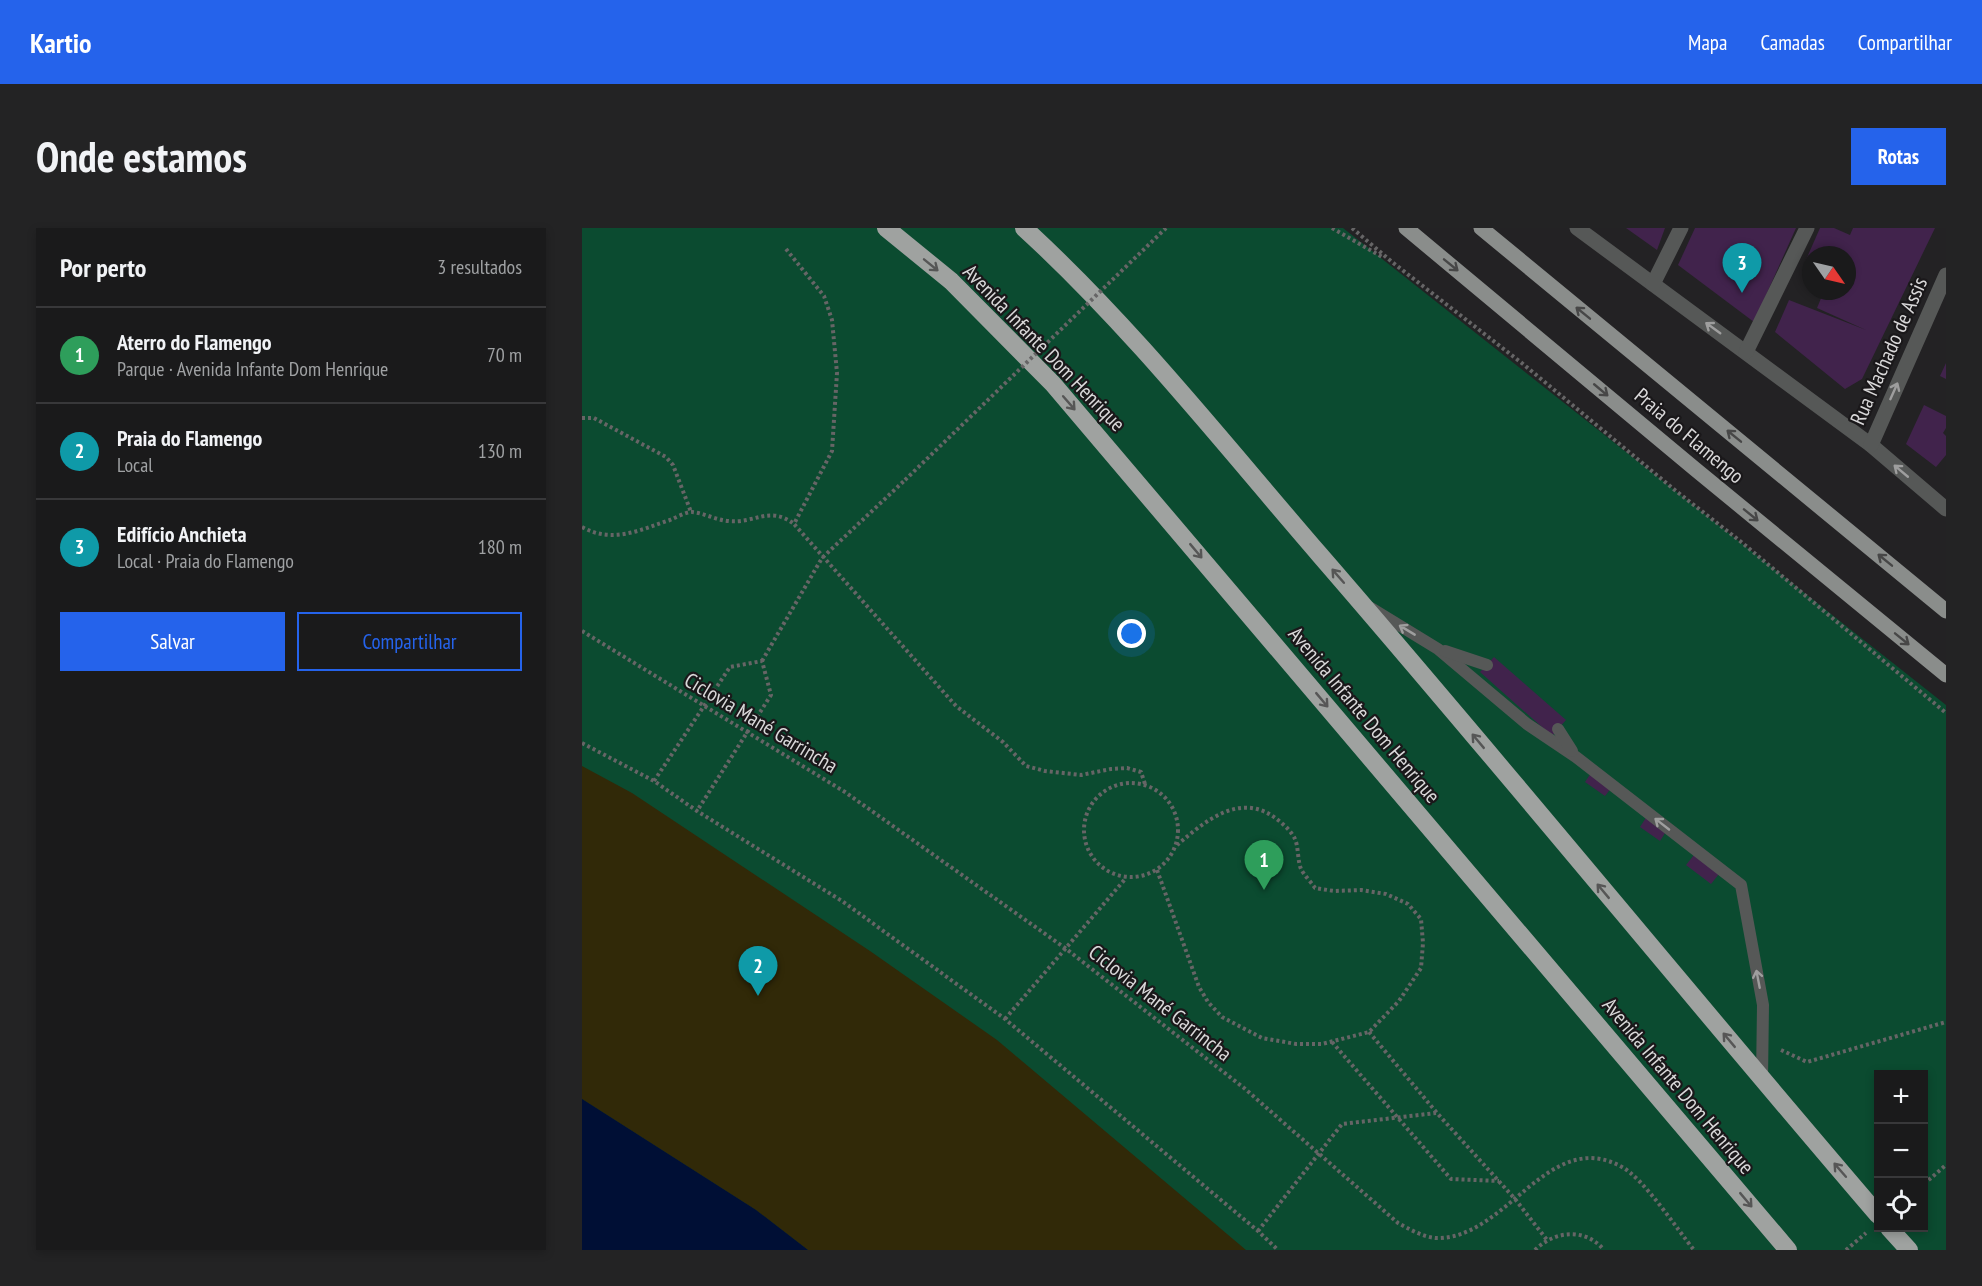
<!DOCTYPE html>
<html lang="pt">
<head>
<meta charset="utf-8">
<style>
	:root { --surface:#1a1a1b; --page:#232324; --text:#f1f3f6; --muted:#9fa1a3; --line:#38383a; --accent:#2563eb }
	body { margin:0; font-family:"PT Sans Narrow",sans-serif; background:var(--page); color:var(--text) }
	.controls { position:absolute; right:18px; bottom:18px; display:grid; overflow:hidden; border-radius:0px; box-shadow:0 3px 9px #0003 }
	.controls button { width:54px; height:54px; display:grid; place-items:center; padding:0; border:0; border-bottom:2px solid var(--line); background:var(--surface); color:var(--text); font:30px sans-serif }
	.compass { position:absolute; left:1220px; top:18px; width:54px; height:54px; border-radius:50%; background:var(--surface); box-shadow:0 3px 9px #0003; rotate:124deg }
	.you { position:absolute; left:550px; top:406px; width:21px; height:21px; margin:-15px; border:4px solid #fff; border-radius:50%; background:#1a73e8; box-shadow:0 0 0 9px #1a73e833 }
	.badge { display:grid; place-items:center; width:39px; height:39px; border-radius:50%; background:var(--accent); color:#fff; font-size:20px; font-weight:700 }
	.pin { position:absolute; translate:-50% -50px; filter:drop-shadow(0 2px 3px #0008) }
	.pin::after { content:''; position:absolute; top:32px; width:21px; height:18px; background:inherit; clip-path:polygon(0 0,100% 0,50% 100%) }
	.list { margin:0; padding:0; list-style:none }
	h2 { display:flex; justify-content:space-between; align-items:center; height:78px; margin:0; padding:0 24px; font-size:26px }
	h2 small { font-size:20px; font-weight:400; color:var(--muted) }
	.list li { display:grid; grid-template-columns:39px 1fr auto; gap:18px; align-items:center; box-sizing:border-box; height:96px; padding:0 24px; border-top:2px solid var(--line) }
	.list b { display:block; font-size:22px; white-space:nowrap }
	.list p { margin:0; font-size:20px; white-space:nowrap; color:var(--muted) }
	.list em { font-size:20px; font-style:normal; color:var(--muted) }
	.actions { display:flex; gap:12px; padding:18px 24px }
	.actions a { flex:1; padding:14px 0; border:2px solid var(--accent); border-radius:0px; text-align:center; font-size:21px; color:var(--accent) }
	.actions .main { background:var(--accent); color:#fff }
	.icon { flex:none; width:33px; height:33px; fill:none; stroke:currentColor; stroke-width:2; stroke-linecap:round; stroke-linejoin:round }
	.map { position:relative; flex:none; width:1364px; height:1022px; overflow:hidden; border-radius:0px }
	header { display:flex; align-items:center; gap:36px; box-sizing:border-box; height:84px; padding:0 30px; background:var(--accent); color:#fff }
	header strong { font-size:28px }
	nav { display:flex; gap:33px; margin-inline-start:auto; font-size:21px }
	.intro { display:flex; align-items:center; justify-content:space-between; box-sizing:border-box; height:144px; padding:0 36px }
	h1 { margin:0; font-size:42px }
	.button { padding:15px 27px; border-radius:0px; background:var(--accent); color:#fff; font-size:21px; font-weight:700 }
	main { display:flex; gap:36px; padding:0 36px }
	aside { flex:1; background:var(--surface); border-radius:0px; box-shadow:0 3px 9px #0003 }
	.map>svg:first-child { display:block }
	.green { fill:#0b4b30; fill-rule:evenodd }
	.sand { fill:#312908 }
	.water { fill:#000f35 }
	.building { fill:#41234c }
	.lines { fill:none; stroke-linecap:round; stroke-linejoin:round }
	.path { stroke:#666566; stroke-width:4; stroke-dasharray:3 3; stroke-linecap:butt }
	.lane { stroke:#565857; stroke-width:12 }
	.street { stroke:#565857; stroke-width:15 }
	.primary { stroke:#8a8d8b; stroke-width:15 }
	.highway { stroke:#9fa2a0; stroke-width:18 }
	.path-bridge { stroke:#666566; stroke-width:4; stroke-dasharray:3 3; stroke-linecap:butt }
	.oneway { stroke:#565656 }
	.oneway2 { stroke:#474747 }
	.oneway3 { stroke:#9e9e9e }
	.labels { text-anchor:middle; stroke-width:4.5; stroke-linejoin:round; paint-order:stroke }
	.street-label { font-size:21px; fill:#d9d8d9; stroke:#1a181a }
</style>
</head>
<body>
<header>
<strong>Kartio</strong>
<nav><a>Mapa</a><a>Camadas</a><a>Compartilhar</a></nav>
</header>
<div class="intro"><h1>Onde estamos</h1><a class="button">Rotas</a></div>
<main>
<aside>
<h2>Por perto<small>3 resultados</small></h2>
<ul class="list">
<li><span class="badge" style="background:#2e9e5b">1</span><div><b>Aterro do Flamengo</b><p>Parque · Avenida Infante Dom Henrique</p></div><em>70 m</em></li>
<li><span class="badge" style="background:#0f9aa8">2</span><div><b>Praia do Flamengo</b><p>Local</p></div><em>130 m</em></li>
<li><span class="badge" style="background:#0f9aa8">3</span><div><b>Edifício Anchieta</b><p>Local · Praia do Flamengo</p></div><em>180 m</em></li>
</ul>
<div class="actions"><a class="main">Salvar</a><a>Compartilhar</a></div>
</aside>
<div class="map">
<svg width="1364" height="1022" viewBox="0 0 1364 1022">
	<rect width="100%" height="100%" fill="#232224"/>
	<!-- green -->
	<path class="green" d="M0,0H761L1364,477V1022H226L174,982L0,871ZM1296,846H1342V1000H1296Z"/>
	<!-- sand -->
	<path class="sand" d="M0,538L50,565L288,723L415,812L664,1022H226L174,982L0,871Z"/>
	<!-- water -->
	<path class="water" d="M0,871L174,982L226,1022H0Z"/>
	<!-- building -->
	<g class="building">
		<path d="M1044,0H1083L1075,22Z"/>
		<path d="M1113,0H1214L1172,94L1096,37Z"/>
		<path d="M1238,0H1252L1268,7L1271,0H1353L1280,151L1263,161L1193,104L1207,72L1284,102L1235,80L1242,63H1265V27H1229V37L1223,34Z"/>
		<path d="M1364,135V151L1358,148Z"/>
		<path d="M1342,177L1364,188V200L1361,205L1364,208V227L1354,239L1324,216Z"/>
		<path d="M912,429L984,492L970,508L898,444Z"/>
		<path d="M1009,545L1030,559L1023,568L1003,554Z"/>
		<path d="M1065,588L1085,602L1078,613L1058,599Z"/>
		<path d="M1112,627L1137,646L1129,656L1104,637Z"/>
	</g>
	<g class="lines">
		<!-- path -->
		<g class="path">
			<path d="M750,0L802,30"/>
			<path d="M770,0L810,34L941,136L1094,263L1158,313L1364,485"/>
			<path d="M204,21L242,68L250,92L255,145L250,223L212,296L374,478L421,514L444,538L463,543L499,547L529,541L545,540L559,544L563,556"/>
			<path d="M0,190H12L84,229L91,237L109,284"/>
			<path d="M0,299C30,316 58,302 88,292C95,289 104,284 110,284C122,285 134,292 146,293C173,296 187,277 212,296"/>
			<path d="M0,403L263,564L483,720L662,860L816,995C827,1001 841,1009 854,1010C925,1012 966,898 1040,939C1062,951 1095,1001 1112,1022"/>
			<path d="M180,433L240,330L323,252"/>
			<path d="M0,515L72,553L115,583L260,673L423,791L676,1003L696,1022"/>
			<path d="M72,553L148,439L180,433L189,467L115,583"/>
			<circle cx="549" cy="602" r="47"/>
			<path d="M575,642L617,759L626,774L640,789L680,810L714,816H740L787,804L817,773L839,740L841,715L839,691L826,676L804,666L779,662L752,663L733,660C729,654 722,647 719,641C715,631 717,618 712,609C708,602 702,597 696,592C659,562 623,593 594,618"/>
			<path d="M423,791L544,650"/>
			<path d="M787,804L855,885L933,971L965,1012"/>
			<path d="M750,814L869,951L917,953"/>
			<path d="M1199,822L1225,834L1364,794"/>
			<path d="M1342,956L1364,937"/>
			<path d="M676,1003L760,896L854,885"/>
			<path d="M953,1022C972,1003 1003,999 1022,1022"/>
			<path d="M1264,1022L1284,1005"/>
		</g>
		<!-- lane -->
		<g class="lane">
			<path d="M789,380L856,421L945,496L994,529L1159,657L1181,777L1180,851"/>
			<path d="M863,423L905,437"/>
			<path d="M976,501L990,523"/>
		</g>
		<!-- street -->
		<g class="street">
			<path d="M995,0L1289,217L1364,281"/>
			<path d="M1071,56L1099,0"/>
			<path d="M1164,124L1225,0"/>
			<path d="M1289,217L1364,47"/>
		</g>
		<!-- primary -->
		<g class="primary">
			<path d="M824,0L1113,241L1364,447"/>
			<path d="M899,0L1364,383"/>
		</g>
		<!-- highway -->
		<g class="highway">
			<path d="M304,0L369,53L471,156L1206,1022"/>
			<path d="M442,0C550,99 641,215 737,326C926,544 1108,768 1296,987"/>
			<path d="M1307,1000L1327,1022"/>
		</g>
		<!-- path-bridge -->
		<path class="path-bridge" d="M323,252L584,0"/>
	</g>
	<!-- one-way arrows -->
	<defs><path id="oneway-shaft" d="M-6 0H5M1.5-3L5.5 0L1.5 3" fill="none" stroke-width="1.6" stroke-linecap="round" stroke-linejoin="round" transform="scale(1.5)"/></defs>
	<g class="oneway">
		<use href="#oneway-shaft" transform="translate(349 37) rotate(39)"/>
		<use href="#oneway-shaft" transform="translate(487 175) rotate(49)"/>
		<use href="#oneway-shaft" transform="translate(614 323) rotate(50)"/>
		<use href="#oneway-shaft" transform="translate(756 348) rotate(-131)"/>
		<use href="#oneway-shaft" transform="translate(740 472) rotate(50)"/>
		<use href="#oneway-shaft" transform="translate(896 513) rotate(-130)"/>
		<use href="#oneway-shaft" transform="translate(1021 663) rotate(-130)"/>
		<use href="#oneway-shaft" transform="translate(1147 812) rotate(-130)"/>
		<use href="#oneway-shaft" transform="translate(1258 942) rotate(-131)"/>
		<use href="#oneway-shaft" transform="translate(1164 972) rotate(50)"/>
	</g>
	<g class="oneway2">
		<use href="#oneway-shaft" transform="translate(869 37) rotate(39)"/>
		<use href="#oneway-shaft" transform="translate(1001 85) rotate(-141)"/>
		<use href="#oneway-shaft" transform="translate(1019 162) rotate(40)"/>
		<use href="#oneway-shaft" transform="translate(1152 208) rotate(-141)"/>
		<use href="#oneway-shaft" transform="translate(1169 287) rotate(39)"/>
		<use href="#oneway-shaft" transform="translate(1303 332) rotate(-141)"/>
		<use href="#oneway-shaft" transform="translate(1320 411) rotate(39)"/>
	</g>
	<g class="oneway3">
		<use href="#oneway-shaft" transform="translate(1131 100) rotate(-144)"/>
		<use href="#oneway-shaft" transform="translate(1312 163) rotate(-66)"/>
		<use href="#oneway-shaft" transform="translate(1319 243) rotate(-140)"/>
		<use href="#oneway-shaft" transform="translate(825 402) rotate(-149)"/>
		<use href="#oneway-shaft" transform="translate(1080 596) rotate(-142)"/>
		<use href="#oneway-shaft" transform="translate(1176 751) rotate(-101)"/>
	</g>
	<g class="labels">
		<!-- street labels -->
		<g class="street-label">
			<text transform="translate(462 120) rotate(46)" y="7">Avenida Infante Dom Henrique</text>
			<text transform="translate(1307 123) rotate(-66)" y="7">Rua Machado de Assis</text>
			<text transform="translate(1107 208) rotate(40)" y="7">Praia do Flamengo</text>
			<text transform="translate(782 487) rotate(50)" y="7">Avenida Infante Dom Henrique</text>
			<text transform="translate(179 495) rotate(31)" y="7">Ciclovia Mané Garrincha</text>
			<text transform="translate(578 775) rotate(38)" y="7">Ciclovia Mané Garrincha</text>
			<text transform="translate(1096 858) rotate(50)" y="7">Avenida Infante Dom Henrique</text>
		</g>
	</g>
</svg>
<div class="controls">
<button>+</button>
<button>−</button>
<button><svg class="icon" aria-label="locate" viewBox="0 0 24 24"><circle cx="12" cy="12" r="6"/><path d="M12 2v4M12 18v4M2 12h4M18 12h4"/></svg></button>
</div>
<svg class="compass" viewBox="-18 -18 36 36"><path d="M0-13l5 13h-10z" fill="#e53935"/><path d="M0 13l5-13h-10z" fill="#9fa1a3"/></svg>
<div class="you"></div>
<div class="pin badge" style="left:682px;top:662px;background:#2e9e5b">1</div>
<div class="pin badge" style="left:176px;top:768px;background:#0f9aa8">2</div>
<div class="pin badge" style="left:1160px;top:65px;background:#0f9aa8">3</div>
</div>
</main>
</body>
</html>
